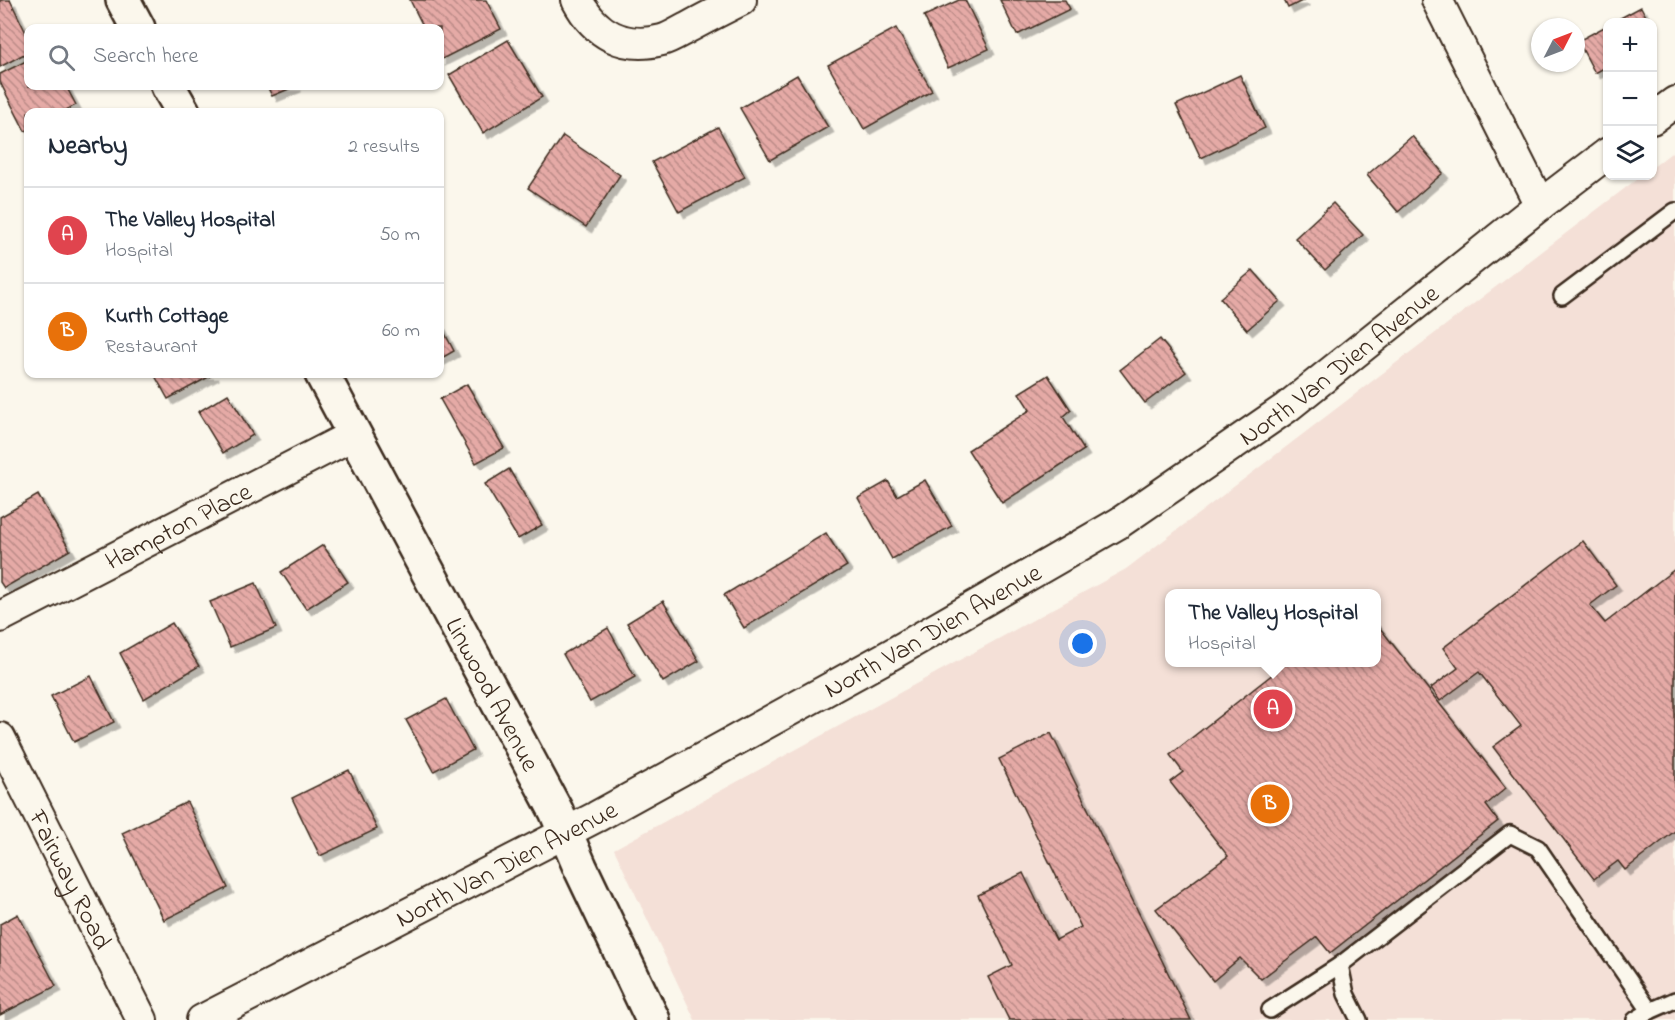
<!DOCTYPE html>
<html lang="en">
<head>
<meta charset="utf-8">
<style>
	:root { --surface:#fff; --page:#f2f2f3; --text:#1f2937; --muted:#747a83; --line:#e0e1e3; --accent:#c8321e }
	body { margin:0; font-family:"Indie Flower",sans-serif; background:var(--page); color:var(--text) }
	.controls { position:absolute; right:18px; top:18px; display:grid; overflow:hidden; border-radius:12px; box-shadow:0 2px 4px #0004 }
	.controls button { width:54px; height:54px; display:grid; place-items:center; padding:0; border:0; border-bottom:2px solid var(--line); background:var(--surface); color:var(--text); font:30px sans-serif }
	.compass { position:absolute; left:1531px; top:18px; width:54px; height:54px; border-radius:50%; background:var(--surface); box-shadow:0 2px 4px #0004; rotate:48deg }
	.you { position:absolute; left:1083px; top:644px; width:21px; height:21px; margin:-15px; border:4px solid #fff; border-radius:50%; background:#1a73e8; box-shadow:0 0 0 9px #1a73e833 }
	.badge { display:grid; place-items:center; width:39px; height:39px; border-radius:50%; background:var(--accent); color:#fff; font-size:20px; font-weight:700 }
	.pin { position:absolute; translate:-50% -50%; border:3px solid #fff; box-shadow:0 2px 6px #0006 }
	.popup { position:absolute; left:1165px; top:589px; width:216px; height:78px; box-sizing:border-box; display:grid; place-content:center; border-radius:12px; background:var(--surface); filter:drop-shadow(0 2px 4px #0005); font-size:20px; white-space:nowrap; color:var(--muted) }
	.popup b { font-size:22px; color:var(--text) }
	.popup::after { content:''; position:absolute; left:50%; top:100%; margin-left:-12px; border:12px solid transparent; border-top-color:var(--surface) }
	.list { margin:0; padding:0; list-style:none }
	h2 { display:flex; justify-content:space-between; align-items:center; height:78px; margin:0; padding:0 24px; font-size:26px }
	h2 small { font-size:20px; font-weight:400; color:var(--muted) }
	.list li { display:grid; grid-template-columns:39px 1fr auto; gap:18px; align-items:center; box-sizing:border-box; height:96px; padding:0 24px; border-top:2px solid var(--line) }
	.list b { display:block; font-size:22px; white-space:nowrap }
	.list p { margin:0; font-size:20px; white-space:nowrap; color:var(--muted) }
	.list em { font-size:20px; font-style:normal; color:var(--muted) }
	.icon { flex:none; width:33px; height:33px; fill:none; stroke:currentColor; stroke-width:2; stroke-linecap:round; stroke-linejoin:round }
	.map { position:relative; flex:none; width:1675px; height:1020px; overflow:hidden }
	.search { position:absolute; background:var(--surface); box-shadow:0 2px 4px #0004; left:24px; top:24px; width:420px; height:66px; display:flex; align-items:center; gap:15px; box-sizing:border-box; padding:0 21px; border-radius:12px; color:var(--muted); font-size:22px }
	.panel { position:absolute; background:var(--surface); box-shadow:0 2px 4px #0004; left:24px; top:108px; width:420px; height:270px; border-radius:12px }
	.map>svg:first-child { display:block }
	.built { fill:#f4e0d7; fill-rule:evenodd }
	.building { fill:url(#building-back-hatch); stroke:#3b2a1e; stroke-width:1.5; filter:url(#shadow) }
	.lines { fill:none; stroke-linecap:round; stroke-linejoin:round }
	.lane-casing { stroke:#3b2a1e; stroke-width:20 }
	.street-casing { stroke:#3b2a1e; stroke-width:34 }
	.secondary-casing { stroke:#3b2a1e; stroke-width:38 }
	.lane { stroke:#fbf7ec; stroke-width:15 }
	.street { stroke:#fbf7ec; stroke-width:30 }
	.secondary { stroke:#fbf7ec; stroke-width:33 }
	.labels { text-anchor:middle; stroke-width:6; stroke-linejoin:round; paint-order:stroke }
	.street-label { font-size:26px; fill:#3b2a1e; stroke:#fbf7ec }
</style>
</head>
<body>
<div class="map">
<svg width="1675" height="1020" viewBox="0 0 1675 1020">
	<defs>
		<pattern id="building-back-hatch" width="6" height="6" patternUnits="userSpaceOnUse" patternTransform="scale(1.5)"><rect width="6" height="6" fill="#e5aaa6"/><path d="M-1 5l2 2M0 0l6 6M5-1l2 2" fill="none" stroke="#bb8b87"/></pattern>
		<filter id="shadow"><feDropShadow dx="5.5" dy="5.5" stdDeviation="0" flood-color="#0004"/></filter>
	</defs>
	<rect width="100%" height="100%" fill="#fbf7ec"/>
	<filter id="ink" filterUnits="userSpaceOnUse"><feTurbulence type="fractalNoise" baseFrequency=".0167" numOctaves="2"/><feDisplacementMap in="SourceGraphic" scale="12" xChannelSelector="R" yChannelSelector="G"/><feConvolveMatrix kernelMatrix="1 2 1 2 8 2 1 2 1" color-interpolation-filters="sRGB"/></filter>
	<g filter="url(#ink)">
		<!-- built -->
		<path class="built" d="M1675,150V1020H695L614,849L1126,569L1641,176H1652L1653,167ZM1170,594H1376V662H1170Z"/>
		<!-- building -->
		<g class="building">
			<path d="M0,0H10L28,37V52L0,67Z"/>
			<path d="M410,0H486L501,29L440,60V28H424Z"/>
			<path d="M959,0H965L989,49L948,68L924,16Z"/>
			<path d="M1000,0H1065L1070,9L1017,35Z"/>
			<path d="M1284,0H1304L1288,8Z"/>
			<path d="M1641,7L1649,22H1613Z"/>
			<path d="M286,23L288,28H273Z"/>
			<path d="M1608,25V66L1595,73L1578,41Z"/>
			<path d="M896,28L932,91L864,129L828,65Z"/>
			<path d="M508,40L542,97L483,133L449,75Z"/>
			<path d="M28,60V86H66L76,105L62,112H28V130L25,131L0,82V74Z"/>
			<path d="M797,75L828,127L770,160L740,108Z"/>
			<path d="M1240,75L1265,128L1201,158L1176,105Z"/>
			<path d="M267,86H296L272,96Z"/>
			<path d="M718,127L745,177L679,212L652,162Z"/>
			<path d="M563,136L620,175L586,227L528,188Z"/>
			<path d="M1412,136L1443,173L1398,212L1367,175Z"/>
			<path d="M1333,203L1363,235L1325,270L1295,238Z"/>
			<path d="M1253,270L1280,301L1247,330L1220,298Z"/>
			<path d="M440,324L454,351L440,359Z"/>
			<path d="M1160,339L1186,372L1145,403L1120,370Z"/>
			<path d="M154,374H214L168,399Z"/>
			<path d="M1048,375L1071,410L1063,417L1084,450L1002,503L968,450L1030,410L1019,393Z"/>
			<path d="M467,384L504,448L476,463L440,399Z"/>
			<path d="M228,394L253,435L223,453L198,412Z"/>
			<path d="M509,469L542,525L518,539L485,484Z"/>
			<path d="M925,480L952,526L892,559L858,498L888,481L897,496Z"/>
			<path d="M38,495L70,550L4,588L0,582V517Z"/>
			<path d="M826,533L847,566L744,628L724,595Z"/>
			<path d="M1583,541L1616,585L1590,605L1605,623L1675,569V831L1625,870L1618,861L1594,879L1493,747L1521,726L1479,672L1440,701L1431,688L1458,668L1443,648Z"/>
			<path d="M323,545L348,582L306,609L281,572Z"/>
			<path d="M256,583L276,628L230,647L210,602Z"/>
			<path d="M663,601L699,661L663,682L627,623Z"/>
			<path d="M172,623L199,666L144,699L120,653Z"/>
			<path d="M1376,623L1506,788L1486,805L1498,821L1330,953L1317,937L1261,979L1240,958L1213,981L1156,909L1228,856L1170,782L1183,772L1170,755L1288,662H1376Z"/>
			<path d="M608,628L635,677L590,702L563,654Z"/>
			<path d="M91,676L114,722L74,742L51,696Z"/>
			<path d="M446,699L473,750L434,771L406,720Z"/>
			<path d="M1051,733L1191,1020H1009L988,977L1012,965L978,895L1023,873L1056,940L1081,927L999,759Z"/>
			<path d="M349,770L377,829L320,856L292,798Z"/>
			<path d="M187,802L228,888L164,920L122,833Z"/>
			<path d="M18,914L56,986L0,1015V924Z"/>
		</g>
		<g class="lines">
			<defs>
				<g id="lane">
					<path d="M1562,296L1675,211"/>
					<path d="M1270,1010L1340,965"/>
					<path d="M1650,1011L1675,1000"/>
					<path d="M1359,1020L1346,994L1340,965L1510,834L1538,848L1650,1011L1635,1020"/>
				</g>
				<g id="street">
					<path d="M577,0C595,34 623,50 662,40C670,38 679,32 687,28C705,18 723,9 741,0"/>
					<path d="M1437,0L1540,205"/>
					<path d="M1652,119L1675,102"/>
					<path id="s1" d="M0,617L355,434"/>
					<path id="s2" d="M0,738L142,1020"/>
					<path id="s3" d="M202,1020L596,817L892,654L1119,523L1286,408L1540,205L1608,153"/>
				</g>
				<g id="secondary">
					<path d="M123,0L138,28"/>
					<path d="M168,86L183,112"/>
					<path id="s4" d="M322,374L556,811L580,867L653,1020"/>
				</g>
			</defs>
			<!-- lane casing -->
			<use href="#lane" class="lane-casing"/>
			<!-- street casing -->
			<use href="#street" class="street-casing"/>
			<!-- secondary casing -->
			<use href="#secondary" class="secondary-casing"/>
			<!-- lane -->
			<use href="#lane" class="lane"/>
			<!-- street -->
			<use href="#street" class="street"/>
			<!-- secondary -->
			<use href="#secondary" class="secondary"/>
		</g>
	</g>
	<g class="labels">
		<!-- street labels -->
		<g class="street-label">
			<text dy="9" stroke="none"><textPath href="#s3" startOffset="1314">North Van Dien Avenue</textPath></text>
			<text dy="9" stroke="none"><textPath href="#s1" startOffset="200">Hampton Place</textPath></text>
			<text dy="9" stroke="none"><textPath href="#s3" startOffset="828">North Van Dien Avenue</textPath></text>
			<text dy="9" stroke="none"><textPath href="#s4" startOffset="363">Linwood Avenue</textPath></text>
			<text dy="9" stroke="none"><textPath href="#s3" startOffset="342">North Van Dien Avenue</textPath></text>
			<text dy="9" stroke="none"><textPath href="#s2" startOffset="158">Fairway Road</textPath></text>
		</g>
	</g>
</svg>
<div class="controls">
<button>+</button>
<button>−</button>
<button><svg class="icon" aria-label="layers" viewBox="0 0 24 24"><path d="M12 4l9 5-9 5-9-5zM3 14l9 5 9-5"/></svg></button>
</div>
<svg class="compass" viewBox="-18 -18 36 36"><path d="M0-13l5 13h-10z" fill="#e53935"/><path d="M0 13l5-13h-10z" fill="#747a83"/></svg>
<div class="you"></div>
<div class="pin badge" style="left:1273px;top:709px;background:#e0444e">A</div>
<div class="popup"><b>The Valley Hospital</b>Hospital</div>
<div class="pin badge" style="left:1270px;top:804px;background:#e8710a">B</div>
<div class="search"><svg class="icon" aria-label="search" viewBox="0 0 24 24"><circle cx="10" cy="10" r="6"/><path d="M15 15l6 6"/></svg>Search here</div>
<section class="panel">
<h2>Nearby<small>2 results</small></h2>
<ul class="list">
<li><span class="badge" style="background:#e0444e">A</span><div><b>The Valley Hospital</b><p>Hospital</p></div><em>50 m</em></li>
<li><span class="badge" style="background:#e8710a">B</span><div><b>Kurth Cottage</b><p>Restaurant</p></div><em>60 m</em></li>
</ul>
</section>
</div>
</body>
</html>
